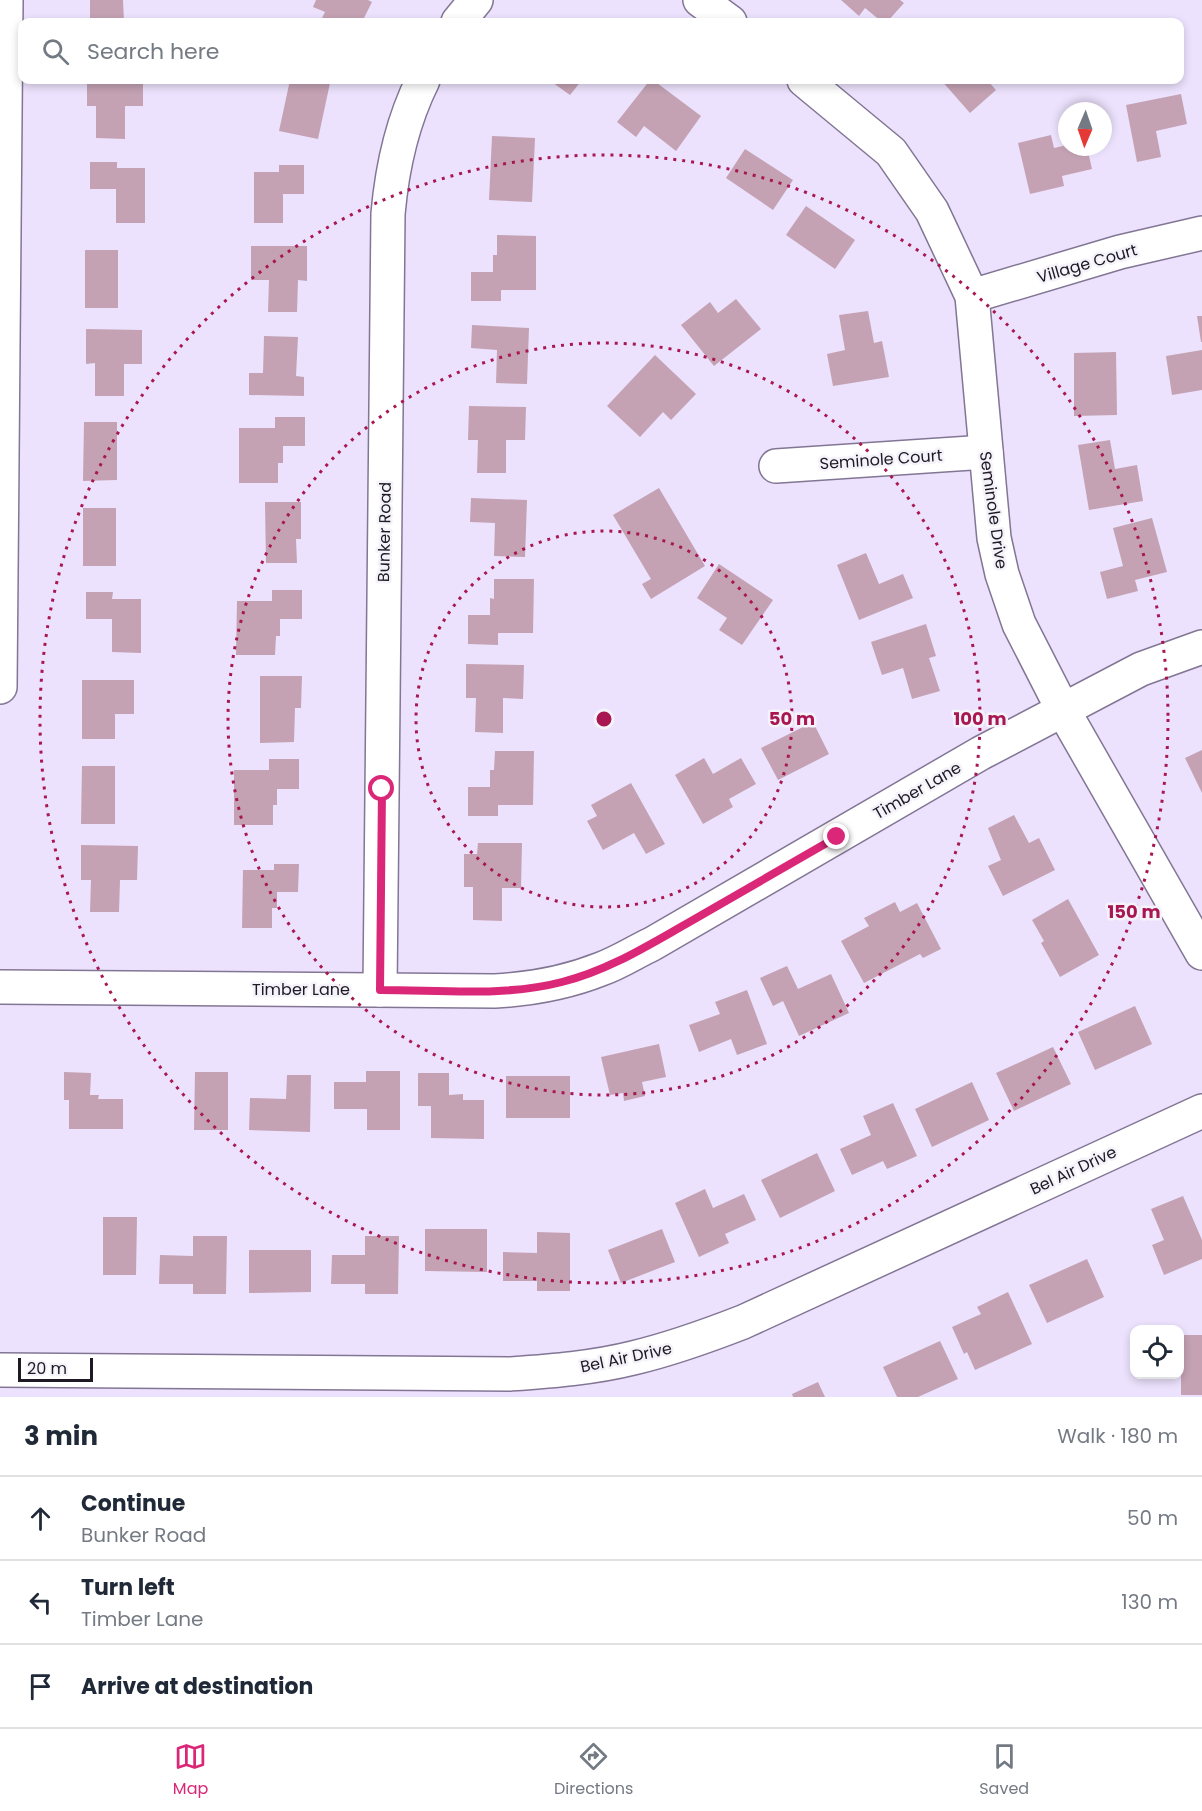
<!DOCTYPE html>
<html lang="en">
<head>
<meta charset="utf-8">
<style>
	:root { --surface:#fff; --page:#f2f2f3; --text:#1f2937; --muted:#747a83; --line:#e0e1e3; --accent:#db2777 }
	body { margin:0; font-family:Poppins,sans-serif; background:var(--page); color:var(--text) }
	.controls { position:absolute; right:18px; bottom:18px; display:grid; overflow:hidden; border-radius:12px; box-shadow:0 3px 9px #0003 }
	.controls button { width:54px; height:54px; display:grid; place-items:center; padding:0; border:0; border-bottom:2px solid var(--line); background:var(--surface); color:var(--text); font:30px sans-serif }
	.compass { position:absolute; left:1058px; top:102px; width:54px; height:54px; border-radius:50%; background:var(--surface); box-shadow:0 3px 9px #0003; rotate:182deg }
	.scale { position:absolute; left:18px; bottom:15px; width:75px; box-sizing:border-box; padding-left:6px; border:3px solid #1e1925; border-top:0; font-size:16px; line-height:21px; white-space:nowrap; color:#1e1925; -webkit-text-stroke:4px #f5f3fa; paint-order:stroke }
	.stop { position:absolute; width:18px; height:18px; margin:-14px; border:4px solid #db2777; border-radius:50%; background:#fff }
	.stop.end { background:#db2777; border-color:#fff; box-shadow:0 2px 6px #0008 }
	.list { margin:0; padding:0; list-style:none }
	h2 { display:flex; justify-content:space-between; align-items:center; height:78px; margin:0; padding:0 24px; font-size:26px }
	h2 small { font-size:20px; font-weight:400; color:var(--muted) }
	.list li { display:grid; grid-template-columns:39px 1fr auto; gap:18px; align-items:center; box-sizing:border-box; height:84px; padding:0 24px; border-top:2px solid var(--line) }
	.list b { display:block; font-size:22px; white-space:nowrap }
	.list p { margin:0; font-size:20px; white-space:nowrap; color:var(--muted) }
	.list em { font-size:20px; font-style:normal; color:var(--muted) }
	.icon { flex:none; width:33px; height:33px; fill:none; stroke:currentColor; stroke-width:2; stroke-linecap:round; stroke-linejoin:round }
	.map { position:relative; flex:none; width:1202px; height:1397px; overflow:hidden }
	.search { position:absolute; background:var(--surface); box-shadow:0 3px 9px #0003; left:18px; right:18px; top:18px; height:66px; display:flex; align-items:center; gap:15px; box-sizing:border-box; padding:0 21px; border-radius:12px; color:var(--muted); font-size:22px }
	.sheet { height:330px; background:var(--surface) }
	nav { display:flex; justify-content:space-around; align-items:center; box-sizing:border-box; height:84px; border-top:2px solid var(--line); background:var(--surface); font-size:16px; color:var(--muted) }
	nav a { display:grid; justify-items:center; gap:3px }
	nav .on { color:var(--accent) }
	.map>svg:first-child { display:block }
	.building { fill:#c4a2b4 }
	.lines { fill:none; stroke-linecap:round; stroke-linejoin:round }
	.minor-casing { stroke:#827694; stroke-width:36 }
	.minor { stroke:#fff; stroke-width:33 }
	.route { stroke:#db2777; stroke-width:8 }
	.ring { fill:none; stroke:#a81751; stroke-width:3; stroke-dasharray:3 6 }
	.labels { text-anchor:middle; stroke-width:5; stroke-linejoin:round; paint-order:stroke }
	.street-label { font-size:16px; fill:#1e1925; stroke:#f5f3fa }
	.centre { fill:#a81751; stroke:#f5f3fa; stroke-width:3 }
	.ring-label { font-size:18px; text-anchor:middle; font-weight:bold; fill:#a81751; stroke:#f5f3fa; stroke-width:5; stroke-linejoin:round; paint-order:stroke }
</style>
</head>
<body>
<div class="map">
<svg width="1202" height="1397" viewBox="0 0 1202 1397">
	<rect width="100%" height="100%" fill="#ece2fd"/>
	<!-- building -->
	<g class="building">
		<path d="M90,0H123L124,22H90Z"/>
		<path d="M316,0H368L372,2L362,22H320L325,12L313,7Z"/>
		<path d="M841,0H900L904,3L887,22H882L865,8L859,16Z"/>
		<path d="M87,80H143V106H125V139L96,138V106H87Z"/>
		<path d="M290,80H312L330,83L318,139L279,131Z"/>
		<path d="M549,80H582L570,95Z"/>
		<path d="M650,80H653L701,116L676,151L644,126L636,137L617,122Z"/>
		<path d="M941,80H987L996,90L970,113Z"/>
		<path d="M1181,94L1187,124L1156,131L1161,157L1137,162L1126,105Z"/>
		<path d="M1051,135L1054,148L1067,145V147H1087L1092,169L1062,176L1064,186L1030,194L1018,143Z"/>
		<path d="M492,136L535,138L532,202L489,200Z"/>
		<path d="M745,149L793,180L773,210L726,178Z"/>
		<path d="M90,162H117V168H145V223H116V189H90Z"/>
		<path d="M279,165H304V194H283V223H254V172H279Z"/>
		<path d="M806,206L855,240L835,269L786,235Z"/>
		<path d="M497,235L536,236V290H501V301H471V272H493V255H497Z"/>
		<path d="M251,246H307V281L298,280L297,312H268L269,280H251Z"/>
		<rect x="85" y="250" width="33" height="58"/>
		<path d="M736,299L761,329L714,366L681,325L710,302L718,313Z"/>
		<path d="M868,311L874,343L882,341L889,377L833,386L827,354L845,350L839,315Z"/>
		<path d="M1197,316H1202V342H1201Z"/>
		<path d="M472,325L529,328L527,384L496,383L497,350L471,348Z"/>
		<path d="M86,329L142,330V364H124V396H95V363L86,364Z"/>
		<path d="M264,336L298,337L296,376L304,377V396L249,395V373H263Z"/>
		<path d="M1202,350V390L1172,395L1166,356Z"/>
		<path d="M1116,352L1117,415L1074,416V353Z"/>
		<path d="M655,355L696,394L671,420L663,412L640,437L607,406Z"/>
		<path d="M469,406L526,407L525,440H506V473H477L478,440H468Z"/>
		<path d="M275,417H305V446H283V463H278V483H239V428H275Z"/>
		<path d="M84,422H117V480L83,481Z"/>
		<path d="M1110,440L1115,469L1137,465L1143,501L1089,510L1078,445Z"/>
		<path d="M659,488L705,566L651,599L642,584L651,579L613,515Z"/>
		<path d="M471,498L527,500L525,557L494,556L495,523L470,522Z"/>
		<path d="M265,502H301V539H296L297,563H266Z"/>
		<rect x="83" y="508" width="33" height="58"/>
		<path d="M1152,518L1167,572L1135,580L1138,591L1107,599L1100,572L1123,566L1113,528Z"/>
		<path d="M866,553L879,584L903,574L913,598L859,620L837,565Z"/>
		<path d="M719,564L773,600L742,645L719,630L727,618L697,598Z"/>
		<path d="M494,579H534L533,633H498V645L468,644V615H490V598L494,599Z"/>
		<path d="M272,590H302V619H280V636H276L275,655H236L237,601H272Z"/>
		<path d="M86,592H113L112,599H141V653L112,652V619H86Z"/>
		<path d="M926,624L936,656L929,658L940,691L912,699L903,668L882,675L871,642Z"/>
		<path d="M466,664L524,665L523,699L503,698V733L475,732L476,698H466Z"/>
		<path d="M260,676H302L301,708H295L294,742L260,743Z"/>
		<path d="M82,680H134V714H115V739H82Z"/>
		<path d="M813,722L829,754L778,780L761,748Z"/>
		<path d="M1202,750V793L1185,758Z"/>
		<path d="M495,751H534L533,805H498V816H468V787H490V770H494Z"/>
		<path d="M704,758L713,774L741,758L756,784L729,799L733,807L703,824L675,775Z"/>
		<path d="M269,759H299V789H277V805H273V825H234V770H269Z"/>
		<path d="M82,766H115V824H81Z"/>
		<path d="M631,783L665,844L646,854L634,833L603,850L587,821L597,816L591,805Z"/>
		<path d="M1014,815L1029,843L1039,838L1055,870L1003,896L988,866L1001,860L988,828Z"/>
		<path d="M478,843H522L521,888H502V921L473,920V887H464V854H477Z"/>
		<path d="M81,845L138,846L137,880H120L119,912H90L91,880H81Z"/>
		<path d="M274,864H299L298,892H277V908H272V928H242L243,870H274Z"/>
		<path d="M1068,899L1099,955L1060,977L1041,943L1044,941L1032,920Z"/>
		<path d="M895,902L900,912L917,903L941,949L923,958L920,954L864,983L841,941L869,926L864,918Z"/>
		<path d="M787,966L798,989L831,974L849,1013L799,1036L783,1001L773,1006L760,978Z"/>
		<path d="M747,990L767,1044L737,1055L731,1039L699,1052L689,1025L720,1014L715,1002Z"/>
		<path d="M1135,1006L1152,1044L1095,1070L1078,1032Z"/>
		<path d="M659,1044L666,1077L642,1082L645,1096L624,1101L623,1093L610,1095L601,1057Z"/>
		<path d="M1053,1047L1071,1084L1014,1111L996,1073Z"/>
		<path d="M366,1071H400V1130H367V1109H334V1082H366Z"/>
		<path d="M64,1072L91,1073L90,1095H99L98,1099H123V1129H69V1100H64Z"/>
		<path d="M195,1072H228V1130H194Z"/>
		<path d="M418,1073H449V1095L463,1094V1100H484V1139L431,1138V1106H418Z"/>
		<path d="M287,1075H311L310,1132L249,1130L250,1098L286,1099Z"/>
		<rect x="506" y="1076" width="64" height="42"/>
		<path d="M972,1082L989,1120L932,1147L915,1109Z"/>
		<path d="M893,1103L917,1156L887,1169L883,1161L852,1175L840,1149L871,1135L863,1116Z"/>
		<path d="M817,1153L835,1191L780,1218L761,1180Z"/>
		<path d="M705,1189L713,1208L744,1194L756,1220L725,1234L729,1243L699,1257L675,1203Z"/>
		<path d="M1183,1196L1202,1240V1259L1164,1275L1152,1245L1164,1240L1151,1209Z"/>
		<path d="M103,1217H137L136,1275H103Z"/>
		<path d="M425,1229H487V1272L425,1271Z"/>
		<path d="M662,1229L675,1262L621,1283L608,1250Z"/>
		<path d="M537,1232L570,1233V1291H537V1281H503V1252L537,1253Z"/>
		<path d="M193,1236H227L226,1294H193V1284H159L160,1255L193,1256Z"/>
		<path d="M365,1236H399L398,1294H365V1284H331L332,1255H365Z"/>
		<path d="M249,1250H311V1292L249,1293Z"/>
		<path d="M1087,1259L1104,1297L1047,1323L1029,1285Z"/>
		<path d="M1008,1292L1032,1344L975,1370L967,1352L964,1354L952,1327L981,1314L977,1307Z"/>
		<rect x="1181" y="1335" width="21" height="60"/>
		<path d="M940,1341L958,1379L918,1397H897L883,1367Z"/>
		<path d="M818,1382L825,1397H793L792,1394Z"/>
	</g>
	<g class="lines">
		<defs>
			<g id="minor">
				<path d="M700,0L730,22"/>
				<path d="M458,22L476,0"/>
				<path d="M804,80L891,152L932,211L972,296L994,538L1002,574L1019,624L1063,710L1202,953"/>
				<path d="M972,296L1120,252L1202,233"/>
				<path d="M776,466L986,452"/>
				<path d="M0,687L6,0"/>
				<path d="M0,987L495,991C532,989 566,983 601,969C618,963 635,952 652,944L981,753L1141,669L1202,647"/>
				<path d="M380,990L388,214C392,168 402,122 423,80"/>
				<path d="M0,1370L510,1374C551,1371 593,1368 633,1358C671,1349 707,1336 743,1322L1202,1111"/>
			</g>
		</defs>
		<!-- minor casing -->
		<use href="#minor" class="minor-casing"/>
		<!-- minor -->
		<use href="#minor" class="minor"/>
	</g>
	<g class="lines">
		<!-- route -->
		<path class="route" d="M382,789L380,990C440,990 504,997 562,982C607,971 647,946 686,924C737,895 787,866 837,837"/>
	</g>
	<!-- distance rings -->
	<g class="ring">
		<circle cx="604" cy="719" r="188"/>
		<circle cx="604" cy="719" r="376"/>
		<circle cx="604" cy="719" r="564"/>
	</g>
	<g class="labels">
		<!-- street labels -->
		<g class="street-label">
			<text transform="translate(1087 263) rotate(-16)" y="6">Village Court</text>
			<text transform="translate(881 459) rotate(-4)" y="6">Seminole Court</text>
			<text transform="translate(994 510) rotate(82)" y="6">Seminole Drive</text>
			<text transform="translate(384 532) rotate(-89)" y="6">Bunker Road</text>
			<text transform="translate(917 790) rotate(-30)" y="6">Timber Lane</text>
			<text x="301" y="995">Timber Lane</text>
			<text transform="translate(1073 1170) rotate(-25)" y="6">Bel Air Drive</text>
			<text transform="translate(626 1357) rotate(-12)" y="6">Bel Air Drive</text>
		</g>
	</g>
	<circle cx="604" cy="719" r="9" class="centre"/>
	<g class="ring-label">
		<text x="792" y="725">50 m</text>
		<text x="980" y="725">100 m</text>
		<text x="1134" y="918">150 m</text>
	</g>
</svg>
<div class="controls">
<button><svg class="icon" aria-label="locate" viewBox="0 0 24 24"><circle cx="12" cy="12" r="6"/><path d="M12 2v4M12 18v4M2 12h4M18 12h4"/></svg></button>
</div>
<svg class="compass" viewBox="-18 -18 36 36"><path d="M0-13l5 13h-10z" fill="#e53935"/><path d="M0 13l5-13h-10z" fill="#747a83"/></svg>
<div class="scale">20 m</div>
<div class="stop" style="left:382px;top:789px"></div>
<div class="stop end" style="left:837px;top:837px"></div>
<div class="search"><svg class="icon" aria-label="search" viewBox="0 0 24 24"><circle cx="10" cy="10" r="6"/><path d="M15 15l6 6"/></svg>Search here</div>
</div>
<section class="sheet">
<h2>3 min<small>Walk · 180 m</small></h2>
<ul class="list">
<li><svg class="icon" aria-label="ahead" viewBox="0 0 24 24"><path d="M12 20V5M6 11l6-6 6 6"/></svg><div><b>Continue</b><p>Bunker Road</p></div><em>50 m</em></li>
<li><svg class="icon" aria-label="left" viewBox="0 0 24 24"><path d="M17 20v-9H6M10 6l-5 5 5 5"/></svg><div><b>Turn left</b><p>Timber Lane</p></div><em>130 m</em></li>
<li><svg class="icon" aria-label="arrive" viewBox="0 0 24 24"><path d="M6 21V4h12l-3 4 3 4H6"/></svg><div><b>Arrive at destination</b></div></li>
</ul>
</section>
<nav>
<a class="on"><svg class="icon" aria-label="map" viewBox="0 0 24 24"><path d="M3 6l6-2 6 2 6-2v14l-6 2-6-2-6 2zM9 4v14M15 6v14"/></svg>Map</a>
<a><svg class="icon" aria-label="directions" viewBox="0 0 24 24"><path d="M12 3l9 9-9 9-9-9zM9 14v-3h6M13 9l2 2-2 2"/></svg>Directions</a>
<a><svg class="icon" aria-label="saved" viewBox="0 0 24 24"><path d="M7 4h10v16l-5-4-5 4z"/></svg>Saved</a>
</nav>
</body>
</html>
